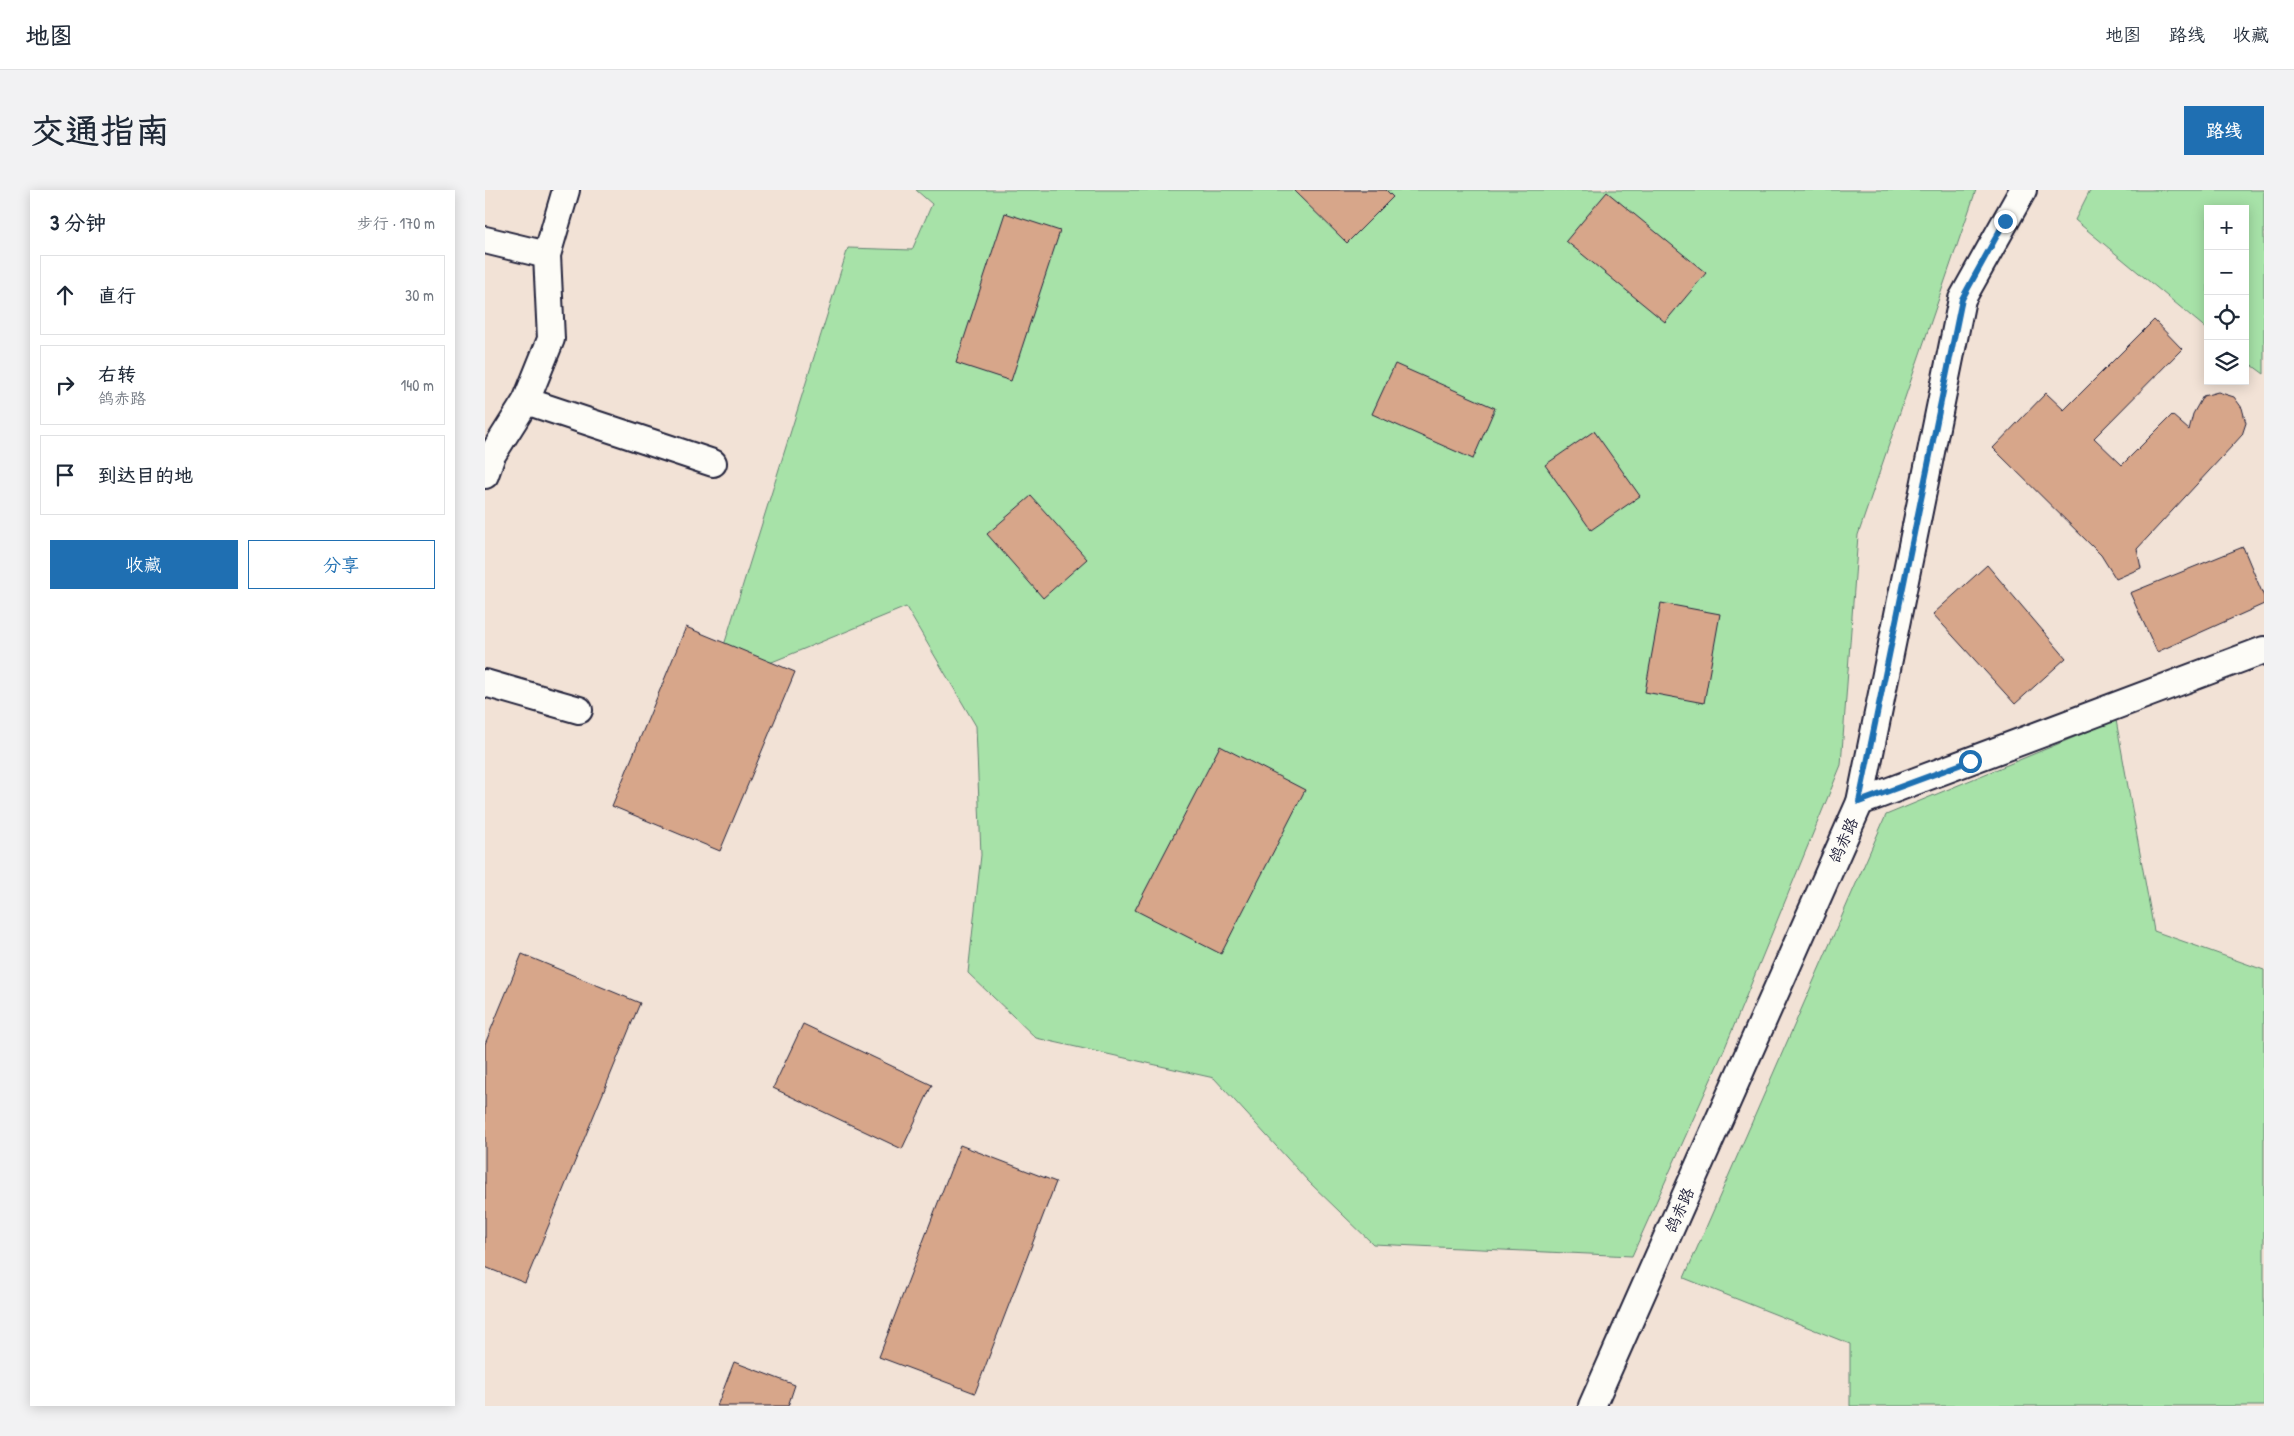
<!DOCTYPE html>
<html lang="zh">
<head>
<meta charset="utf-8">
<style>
	:root { --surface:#fff; --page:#f2f2f3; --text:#1f2937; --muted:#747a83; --line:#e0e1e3; --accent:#1f6fb2 }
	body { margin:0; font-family:"Patrick Hand","LXGW WenKai TC",sans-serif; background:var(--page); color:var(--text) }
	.controls { position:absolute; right:15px; top:15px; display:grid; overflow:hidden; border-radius:0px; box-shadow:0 2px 12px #0003 }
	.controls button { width:45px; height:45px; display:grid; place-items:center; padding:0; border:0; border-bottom:1px solid var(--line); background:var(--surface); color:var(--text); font:25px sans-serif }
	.stop { position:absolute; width:15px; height:15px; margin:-11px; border:4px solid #1f6fb2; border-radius:50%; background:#fff }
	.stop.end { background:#1f6fb2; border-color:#fff; box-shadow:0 1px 5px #0008 }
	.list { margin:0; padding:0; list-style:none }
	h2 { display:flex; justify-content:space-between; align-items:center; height:65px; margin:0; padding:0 20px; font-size:21px }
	h2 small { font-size:16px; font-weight:400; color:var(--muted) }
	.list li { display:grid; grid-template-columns:32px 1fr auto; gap:15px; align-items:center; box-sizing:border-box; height:80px; margin:0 10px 10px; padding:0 10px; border:1px solid var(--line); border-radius:0px }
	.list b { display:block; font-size:19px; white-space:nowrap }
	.list p { margin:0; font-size:16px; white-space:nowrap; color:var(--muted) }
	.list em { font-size:16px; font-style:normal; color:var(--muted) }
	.actions { display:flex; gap:10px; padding:15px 20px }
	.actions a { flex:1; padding:11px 0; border:1px solid var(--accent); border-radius:0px; text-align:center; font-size:18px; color:var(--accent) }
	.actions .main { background:var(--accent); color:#fff }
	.icon { flex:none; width:28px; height:28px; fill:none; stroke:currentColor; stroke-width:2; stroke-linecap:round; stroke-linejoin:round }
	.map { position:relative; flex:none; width:1779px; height:1216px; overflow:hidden; border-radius:0px }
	header { display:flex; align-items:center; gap:30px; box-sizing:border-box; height:70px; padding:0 25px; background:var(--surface); border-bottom:1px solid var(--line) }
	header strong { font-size:24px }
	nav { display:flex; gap:28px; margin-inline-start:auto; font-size:18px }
	.intro { display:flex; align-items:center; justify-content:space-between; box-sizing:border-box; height:120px; padding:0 30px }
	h1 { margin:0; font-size:35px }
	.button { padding:12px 22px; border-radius:0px; background:var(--accent); color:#fff; font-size:18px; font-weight:700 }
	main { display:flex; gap:30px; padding:0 30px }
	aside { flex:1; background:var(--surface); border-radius:0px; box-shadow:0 2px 12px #0003 }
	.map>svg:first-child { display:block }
	.green { fill:#a7e2a8; stroke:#648272 }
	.building { fill:#d7a68a; stroke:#22223b }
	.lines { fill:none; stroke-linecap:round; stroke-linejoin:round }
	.minor-casing { stroke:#22223b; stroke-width:30 }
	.minor { stroke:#fdfcf7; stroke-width:26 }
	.route { stroke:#1f6fb2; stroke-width:6 }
	.labels { text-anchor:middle; stroke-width:4; stroke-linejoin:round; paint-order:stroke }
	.street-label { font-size:16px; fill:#22223b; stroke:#fdfcf7 }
</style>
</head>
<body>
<header>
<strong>地图</strong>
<nav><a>地图</a><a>路线</a><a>收藏</a></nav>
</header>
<div class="intro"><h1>交通指南</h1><a class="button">路线</a></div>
<main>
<aside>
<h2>3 分钟<small>步行 · 170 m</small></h2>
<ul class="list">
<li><svg class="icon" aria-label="ahead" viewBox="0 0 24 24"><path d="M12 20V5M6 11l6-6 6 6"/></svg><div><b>直行</b></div><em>30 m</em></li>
<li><svg class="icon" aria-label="right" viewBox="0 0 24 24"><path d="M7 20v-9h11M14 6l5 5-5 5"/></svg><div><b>右转</b><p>鸽赤路</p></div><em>140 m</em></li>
<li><svg class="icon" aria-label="arrive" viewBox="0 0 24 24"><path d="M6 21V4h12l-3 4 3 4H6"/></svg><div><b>到达目的地</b></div></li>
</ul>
<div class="actions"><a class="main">收藏</a><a>分享</a></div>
</aside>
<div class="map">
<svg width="1779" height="1216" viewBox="0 0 1779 1216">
	<rect width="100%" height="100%" fill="#f2e2d6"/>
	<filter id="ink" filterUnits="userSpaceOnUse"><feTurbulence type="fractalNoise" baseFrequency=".02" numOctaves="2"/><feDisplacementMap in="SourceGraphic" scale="10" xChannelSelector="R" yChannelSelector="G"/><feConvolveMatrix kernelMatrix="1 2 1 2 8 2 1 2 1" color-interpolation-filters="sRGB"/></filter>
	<g filter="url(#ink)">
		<!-- green -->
		<g class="green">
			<path d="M431,0H1491L1373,345L1356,575L1239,860L1147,1066L888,1054L823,991L729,888L551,848L483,783L496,665L491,536L421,417L226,497L363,58L427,60L447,14Z"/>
			<path d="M1605,0H1779V184L1760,170V19H1723V140L1590,30Z"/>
			<path d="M1631,530L1669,741L1779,780V1216H1365V1154L1199,1088L1401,625Z"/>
		</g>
		<!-- building -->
		<g class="building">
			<path d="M808,0H901L908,7L862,53Z"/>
			<path d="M1122,2L1221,83L1180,132L1081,51Z"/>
			<path d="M520,23L575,41L526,191L471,173Z"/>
			<path d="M1669,130L1697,159L1609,248L1637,275L1687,225L1704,240L1708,224L1718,206L1733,202L1749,207L1757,218L1761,233L1757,245L1748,255L1652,359L1656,378L1631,389L1616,365L1508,258L1561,203L1579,220Z"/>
			<path d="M910,174L1010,218L988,269L887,224Z"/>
			<path d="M1109,241L1155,306L1106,340L1060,275Z"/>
			<path d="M546,306L602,369L558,408L502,344Z"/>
			<path d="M1758,357L1779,407V414L1672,462L1645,403Z"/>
			<path d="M1502,375L1581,468L1530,514L1448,424Z"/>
			<path d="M1176,413L1235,424L1219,513L1160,502Z"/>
			<path d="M201,437L310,482L235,661L127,616Z"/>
			<path d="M735,556L820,600L736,764L650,720Z"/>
			<path d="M37,764L155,813L40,1093L0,1077V854Z"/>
			<path d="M318,834L447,895L417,959L288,898Z"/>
			<path d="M475,955L571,992L490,1203L394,1167Z"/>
			<path d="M249,1172L310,1195L303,1216H232Z"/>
		</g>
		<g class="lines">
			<defs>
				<g id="minor">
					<path d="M0,50L62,65"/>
					<path d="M41,211L228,273"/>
					<path d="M0,285L7,265L41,211L66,149L62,65L81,0"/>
					<path d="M0,493L94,520"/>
					<path d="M1375,612L1779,460"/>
					<path d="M1107,1216L1375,612L1477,109L1538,0"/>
				</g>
			</defs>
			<!-- minor casing -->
			<use href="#minor" class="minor-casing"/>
			<!-- minor -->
			<use href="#minor" class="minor"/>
		</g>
	</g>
	<g class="lines" filter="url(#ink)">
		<!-- route -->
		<path class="route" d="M1485,571L1374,612L1477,109L1520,31"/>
	</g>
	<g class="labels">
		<!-- street labels -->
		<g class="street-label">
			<text transform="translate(1358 650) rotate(-66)" y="6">鸽赤路</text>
			<text transform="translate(1194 1020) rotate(-66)" y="6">鸽赤路</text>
		</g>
	</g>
</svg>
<div class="controls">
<button>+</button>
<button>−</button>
<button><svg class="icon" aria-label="locate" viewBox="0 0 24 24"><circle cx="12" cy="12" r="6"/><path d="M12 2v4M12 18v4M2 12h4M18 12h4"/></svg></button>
<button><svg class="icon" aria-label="layers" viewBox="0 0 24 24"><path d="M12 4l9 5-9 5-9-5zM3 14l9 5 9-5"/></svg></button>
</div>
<div class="stop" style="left:1485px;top:571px"></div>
<div class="stop end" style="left:1520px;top:31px"></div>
</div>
</main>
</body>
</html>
